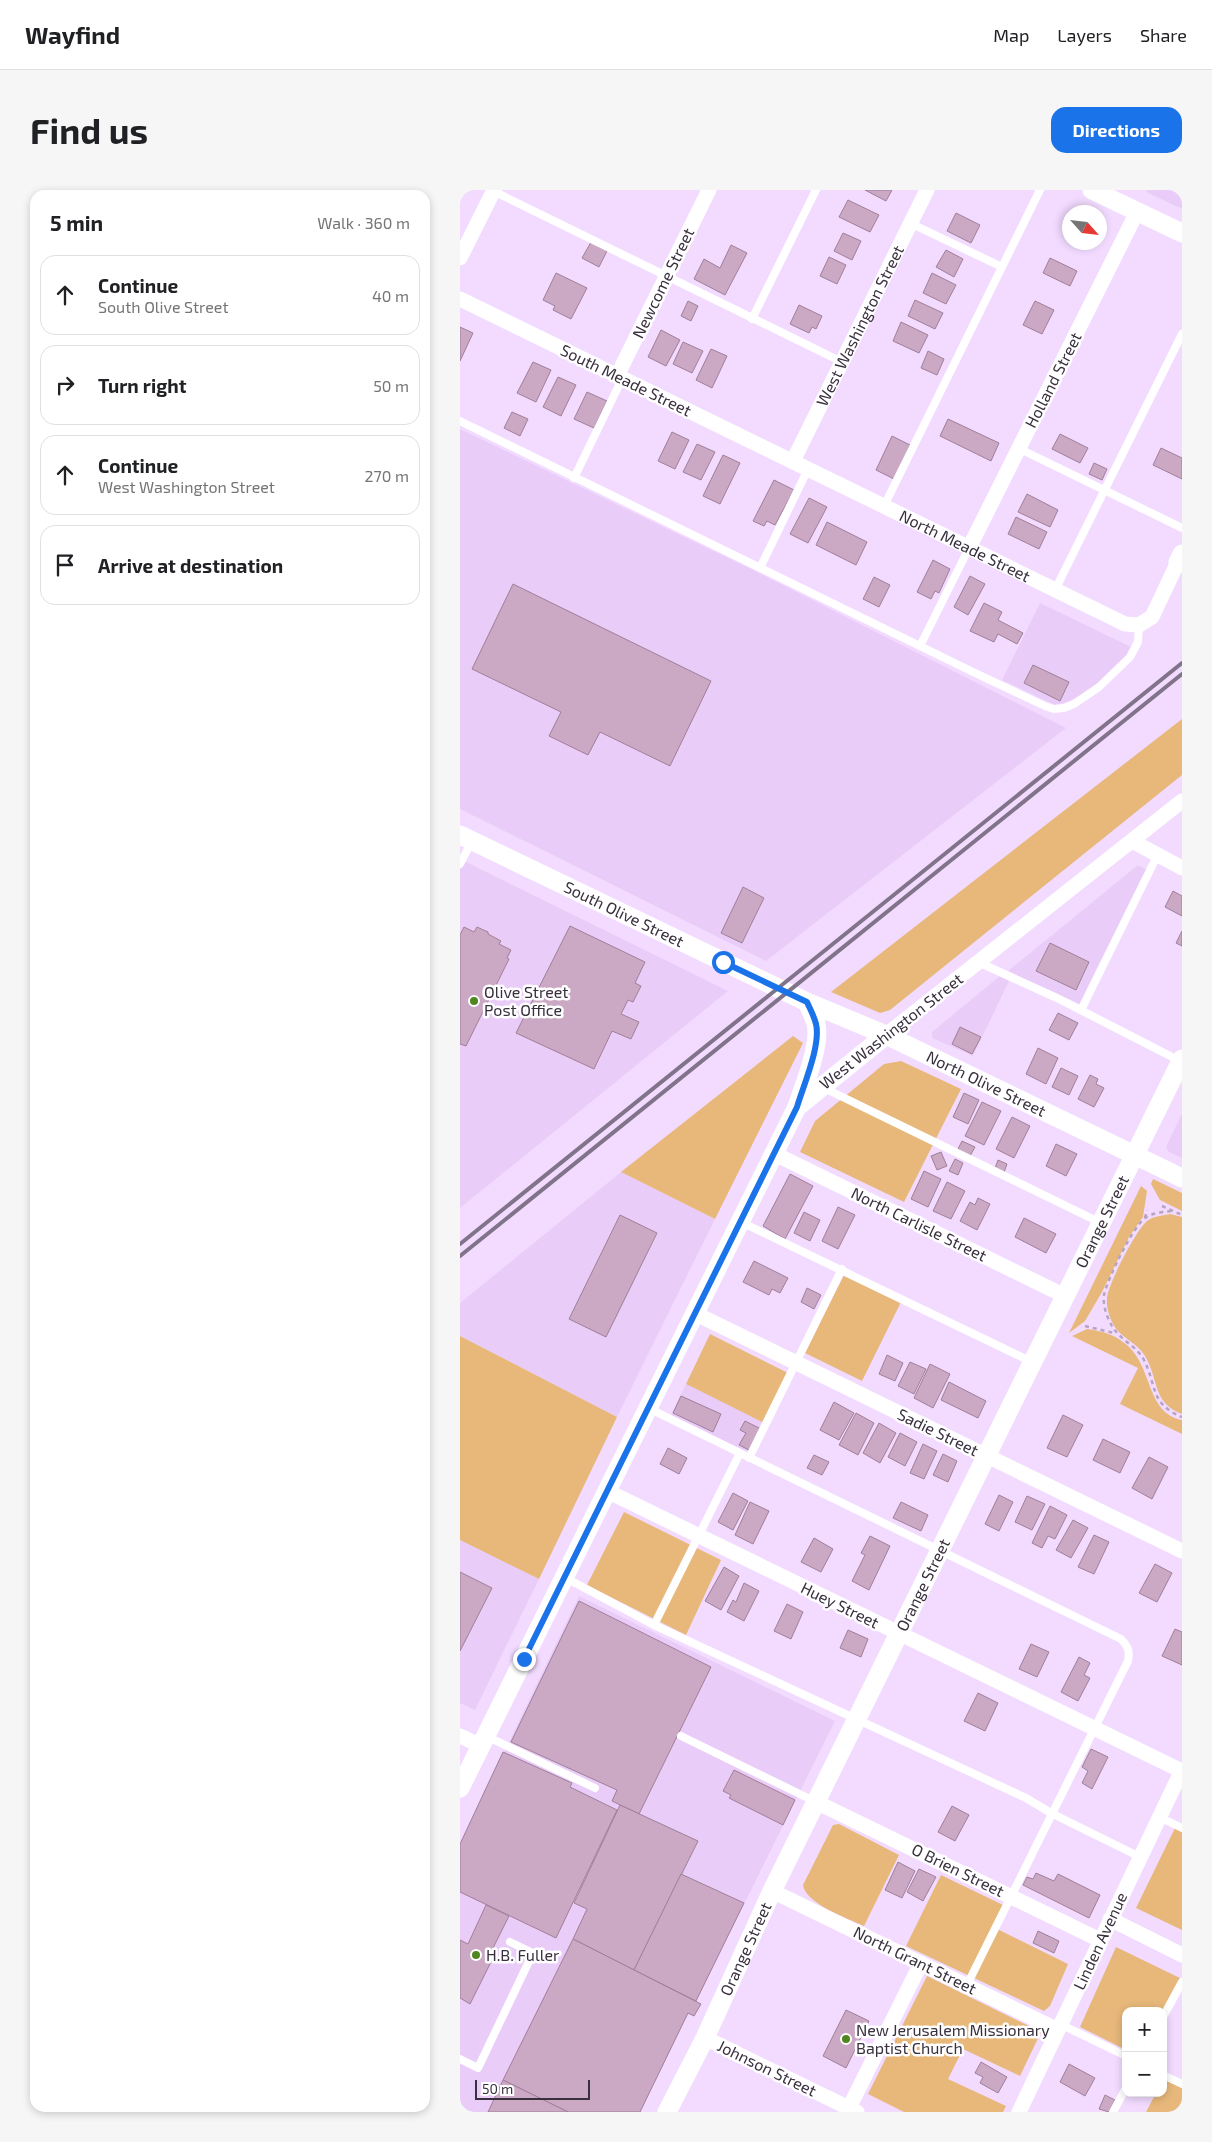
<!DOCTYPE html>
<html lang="en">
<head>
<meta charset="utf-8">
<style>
	:root { --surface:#fff; --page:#f6f6f6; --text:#202124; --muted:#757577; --line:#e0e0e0; --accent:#1a73e8 }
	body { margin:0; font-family:"Exo 2",sans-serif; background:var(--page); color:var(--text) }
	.controls { position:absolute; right:15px; bottom:15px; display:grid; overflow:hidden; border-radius:10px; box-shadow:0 2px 8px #0003 }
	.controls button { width:45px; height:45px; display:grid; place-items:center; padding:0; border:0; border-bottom:1px solid var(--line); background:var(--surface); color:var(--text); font:25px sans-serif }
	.compass { position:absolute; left:602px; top:15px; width:45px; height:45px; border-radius:50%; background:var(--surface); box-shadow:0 2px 8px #0003; rotate:117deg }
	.scale { position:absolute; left:15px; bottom:12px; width:115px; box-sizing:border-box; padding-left:5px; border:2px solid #39303e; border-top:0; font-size:14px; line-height:18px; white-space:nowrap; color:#39303e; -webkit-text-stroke:4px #fff; paint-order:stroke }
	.stop { position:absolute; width:15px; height:15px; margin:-11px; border:4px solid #1a73e8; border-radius:50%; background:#fff }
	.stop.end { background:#1a73e8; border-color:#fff; box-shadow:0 1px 5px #0008 }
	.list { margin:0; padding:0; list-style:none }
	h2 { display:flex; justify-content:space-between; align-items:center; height:65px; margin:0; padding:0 20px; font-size:21px }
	h2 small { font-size:16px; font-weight:400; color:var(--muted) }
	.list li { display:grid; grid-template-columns:32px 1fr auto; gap:15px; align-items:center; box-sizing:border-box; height:80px; margin:0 10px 10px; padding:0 10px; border:1px solid var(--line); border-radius:15px }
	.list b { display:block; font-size:19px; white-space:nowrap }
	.list p { margin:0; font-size:16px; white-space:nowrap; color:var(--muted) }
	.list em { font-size:16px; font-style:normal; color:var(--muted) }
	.icon { flex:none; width:28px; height:28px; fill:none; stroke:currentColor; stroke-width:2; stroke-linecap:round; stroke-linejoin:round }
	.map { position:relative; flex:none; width:722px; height:1922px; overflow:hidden; border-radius:15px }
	header { display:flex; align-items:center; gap:30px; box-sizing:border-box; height:70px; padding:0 25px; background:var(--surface); border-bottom:1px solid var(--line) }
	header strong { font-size:24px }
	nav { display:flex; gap:28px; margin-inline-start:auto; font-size:18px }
	.intro { display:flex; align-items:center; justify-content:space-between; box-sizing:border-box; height:120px; padding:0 30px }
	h1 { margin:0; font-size:35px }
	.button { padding:12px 22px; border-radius:15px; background:var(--accent); color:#fff; font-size:18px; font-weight:700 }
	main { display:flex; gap:30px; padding:0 30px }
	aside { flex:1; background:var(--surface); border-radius:15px; box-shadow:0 2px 8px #0003 }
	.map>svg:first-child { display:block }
	.built { fill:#e9cdf8 }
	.green { fill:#e7b87a }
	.building { fill:#cba8c3; stroke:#a07f99 }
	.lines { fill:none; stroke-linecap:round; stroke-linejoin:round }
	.path { stroke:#b7a4c1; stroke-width:2.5; stroke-dasharray:4 4; stroke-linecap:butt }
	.service { stroke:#fff; stroke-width:8 }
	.minor { stroke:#fff; stroke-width:15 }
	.tertiary { stroke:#fff; stroke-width:19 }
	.rail { stroke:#81738a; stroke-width:4 }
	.route { stroke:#1a73e8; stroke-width:6 }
	.poi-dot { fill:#4f8620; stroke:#fff; stroke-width:2 }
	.labels { text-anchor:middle; stroke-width:5; stroke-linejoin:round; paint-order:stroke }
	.street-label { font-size:16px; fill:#39303e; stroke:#fff }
	.poi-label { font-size:16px; fill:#39303e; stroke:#fff; text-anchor:start }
</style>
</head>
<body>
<header>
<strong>Wayfind</strong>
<nav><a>Map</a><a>Layers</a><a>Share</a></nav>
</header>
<div class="intro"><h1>Find us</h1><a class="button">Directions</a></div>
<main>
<aside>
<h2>5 min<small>Walk · 360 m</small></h2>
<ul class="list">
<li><svg class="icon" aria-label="ahead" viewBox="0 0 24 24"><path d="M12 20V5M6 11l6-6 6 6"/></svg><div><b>Continue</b><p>South Olive Street</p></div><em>40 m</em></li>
<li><svg class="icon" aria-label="right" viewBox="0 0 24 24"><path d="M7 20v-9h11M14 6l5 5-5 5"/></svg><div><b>Turn right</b></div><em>50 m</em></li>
<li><svg class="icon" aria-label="ahead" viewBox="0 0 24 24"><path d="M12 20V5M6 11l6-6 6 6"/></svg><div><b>Continue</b><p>West Washington Street</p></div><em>270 m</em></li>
<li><svg class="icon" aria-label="arrive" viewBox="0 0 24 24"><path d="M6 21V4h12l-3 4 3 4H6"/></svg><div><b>Arrive at destination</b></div></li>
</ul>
</aside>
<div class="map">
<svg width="722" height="1922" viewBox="0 0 722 1922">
	<rect width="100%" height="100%" fill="#f2dbff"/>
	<!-- built -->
	<g class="built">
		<path d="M687,0H722V19L686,2Z"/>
		<path d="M0,239L297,382L606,538L306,771L0,619Z"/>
		<path d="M580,413L671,457L662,472L652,482L620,506L604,513L595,515L542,490Z"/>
		<path d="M0,669L268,801L0,1018Z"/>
		<path d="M678,675L687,680L620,814L548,781Z"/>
		<path d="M540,786L549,791L513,866L472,848V842Z"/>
		<path d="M722,923V968L709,962L706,957Z"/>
		<path d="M161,982L255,1029L157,1227L0,1146V1113Z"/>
		<path d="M226,1194L304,1233L289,1263L211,1225Z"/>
		<path d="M0,1350L79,1389L15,1520L0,1513Z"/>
		<path d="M119,1406L375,1531L236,1811L241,1814L234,1826L228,1824L180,1922H0V1654Z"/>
	</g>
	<!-- green -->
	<g class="green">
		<path d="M722,529V585L430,820L420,823L371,802Z"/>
		<path d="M333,846L343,853L255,1029L161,982Z"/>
		<path d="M441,871L501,899L444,1012L340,962L355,931L424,874Z"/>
		<path d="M693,989L722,1003V1021L700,1010L691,994Z"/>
		<path d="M681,996L687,1001L683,1027L669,1047L642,1102L625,1131L609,1143Z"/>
		<path d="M710,1024L722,1027V1224C692,1213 699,1189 685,1166C677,1152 660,1148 653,1134C649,1126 646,1116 647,1108C648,1094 675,1043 685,1033C691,1026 701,1026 710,1024Z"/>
		<path d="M384,1085L441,1112L402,1191L345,1163Z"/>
		<path d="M627,1139C704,1148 674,1220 722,1230V1244L660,1214L678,1178L612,1146Z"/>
		<path d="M250,1144L328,1183L304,1233L226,1194Z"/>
		<path d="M0,1146L157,1227L79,1389L0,1350Z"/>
		<path d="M164,1322L261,1370L226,1445L127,1395Z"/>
		<path d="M379,1634L439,1665L404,1736C387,1728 346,1714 343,1695L373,1635Z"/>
		<path d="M715,1638L722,1641V1740L676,1718Z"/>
		<path d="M481,1685L543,1715L533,1737L608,1774L590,1816L584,1821L446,1756Z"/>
		<path d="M656,1757L720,1788L703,1821H666V1860L620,1837Z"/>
		<path d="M467,1786L581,1842L560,1886L503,1859L488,1889L546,1916L543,1922H444L408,1904Z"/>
		<path d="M703,1889L722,1898V1922H686L696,1903H703Z"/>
	</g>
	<!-- building -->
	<g class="building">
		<path d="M405,0H432L426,11Z"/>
		<path d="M388,10L419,25L410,42L379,27Z"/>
		<path d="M496,23L520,35L511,53L487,41Z"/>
		<path d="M383,43L401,51L392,70L374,61Z"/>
		<path d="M131,52L147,61L139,77L122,68Z"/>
		<path d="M271,55L287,63L265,105L234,89L244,69L260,78Z"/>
		<path d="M486,60L503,69L494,87L476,77Z"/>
		<path d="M369,67L386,75L377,94L360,86Z"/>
		<path d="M590,68L617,81L610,96L583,83Z"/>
		<path d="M96,83L127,98L111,129L93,120L95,116L83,110Z"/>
		<path d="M472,83L496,95L486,114L463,103Z"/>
		<path d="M455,110L483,123L475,139L448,126Z"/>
		<path d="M228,111L238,116L231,131L221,126Z"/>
		<path d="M575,111L594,120L582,144L563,135Z"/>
		<path d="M339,115L362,126L356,139L352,137L349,143L330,134Z"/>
		<path d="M441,132L468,145L459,163L433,151Z"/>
		<path d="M0,137L13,143L0,171Z"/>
		<path d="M201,140L220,150L206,176L188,167Z"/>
		<path d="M223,152L243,161L232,183L213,174Z"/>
		<path d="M251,159L267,166L252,198L236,190Z"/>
		<path d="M468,161L484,169L477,185L461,178Z"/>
		<path d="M73,172L91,180L76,212L57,203Z"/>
		<path d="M98,187L116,195L101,226L83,217Z"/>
		<path d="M127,202L147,211L134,238L114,229Z"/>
		<path d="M52,222L68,229L60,246L44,238Z"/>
		<path d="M488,229L539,253L531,271L480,246Z"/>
		<path d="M212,242L229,250L215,279L198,271Z"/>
		<path d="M600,244L628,258L620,273L592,259Z"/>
		<path d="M432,246L450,255L434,289L416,280Z"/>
		<path d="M237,254L255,262L241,290L223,282Z"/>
		<path d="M701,258L722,268V289L693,275Z"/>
		<path d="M263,265L280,273L260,314L243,306Z"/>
		<path d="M634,273L647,279L642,290L629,284Z"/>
		<path d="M314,290L334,300L315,335L307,331L304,336L293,331Z"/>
		<path d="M567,304L598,320L590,337L558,322Z"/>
		<path d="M349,308L367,317L348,353L330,344Z"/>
		<path d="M556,327L587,342L579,359L548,344Z"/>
		<path d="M367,332L407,352L396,375L356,355Z"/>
		<path d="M473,370L490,379L479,403L475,401L471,409L457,402Z"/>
		<path d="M510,386L525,394L508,425L494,417Z"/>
		<path d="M414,387L430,395L419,417L403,409Z"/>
		<path d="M53,394L251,491L210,576L140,542L128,565L89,546L101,522L12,479Z"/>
		<path d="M524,413L542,422L538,430L563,443L557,454L538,444L534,452L510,441Z"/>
		<path d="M573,475L609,492L600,511L564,493Z"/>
		<path d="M283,697L304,708L282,753L261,743Z"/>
		<path d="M713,701L722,706V726L705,717Z"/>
		<path d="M110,736L185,772L175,793L181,796L173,812L168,810L161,824L179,832L171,849L152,841L134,879L56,843Z"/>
		<path d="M4,737L14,742L17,737L28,742V744L41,751L39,754L51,760L47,768L49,769L6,856L0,854V745Z"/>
		<path d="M722,741V756L716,753Z"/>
		<path d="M590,753L629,772L616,800L576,781Z"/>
		<path d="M598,823L618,833L609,850L589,840Z"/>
		<path d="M500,837L521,847L512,864L492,854Z"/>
		<path d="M578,858L598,868L586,894L566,884Z"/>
		<path d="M601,878L618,886L609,905L592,897Z"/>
		<path d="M630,885L638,889L636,894L644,898L634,917L618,909Z"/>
		<path d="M504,903L519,910L508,934L493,927Z"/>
		<path d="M522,912L541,921L524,955L505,946Z"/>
		<path d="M552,927L570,936L554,968L536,959Z"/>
		<path d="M502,951L515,957L510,966L498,959Z"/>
		<path d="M596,954L617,964L606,986L586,976Z"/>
		<path d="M481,962L487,976L477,980L471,966Z"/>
		<path d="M495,969L503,973L498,985L489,981Z"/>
		<path d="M538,970L547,974L543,985L534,981Z"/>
		<path d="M464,981L481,989L468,1017L451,1009Z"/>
		<path d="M330,984L353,996L325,1049L303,1036Z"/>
		<path d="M487,992L505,1001L491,1029L473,1021Z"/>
		<path d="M518,1008L530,1014L517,1040L500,1031L510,1012L515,1015Z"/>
		<path d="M378,1017L395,1025L378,1059L362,1051Z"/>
		<path d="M344,1022L360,1030L350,1051L334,1043Z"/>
		<path d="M160,1025L197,1043L146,1147L109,1129Z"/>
		<path d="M564,1028L596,1044L586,1063L555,1047Z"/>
		<path d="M294,1071L328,1088L320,1103L312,1099L309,1105L283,1092Z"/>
		<path d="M347,1098L361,1105L354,1119L341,1112Z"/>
		<path d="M427,1165L443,1173L435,1191L419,1184Z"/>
		<path d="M450,1172L466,1179L454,1204L438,1196Z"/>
		<path d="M470,1174L490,1184L473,1218L454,1208Z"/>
		<path d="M489,1192L526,1211L518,1228L481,1210Z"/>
		<path d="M221,1206L261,1224L253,1242L213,1223Z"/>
		<path d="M374,1212L394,1223L379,1250L360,1240Z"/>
		<path d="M396,1223L414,1233L398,1265L379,1255Z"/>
		<path d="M603,1225L623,1235L607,1267L587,1258Z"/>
		<path d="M285,1231L301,1239L291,1261L279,1255L286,1243L280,1240Z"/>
		<path d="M419,1233L436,1243L420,1273L403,1263Z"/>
		<path d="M440,1243L457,1252L445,1276L428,1267Z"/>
		<path d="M643,1249L670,1262L660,1283L633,1270Z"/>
		<path d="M463,1254L477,1261L464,1289L450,1283Z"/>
		<path d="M208,1258L227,1268L219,1284L200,1274Z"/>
		<path d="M483,1264L497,1271L488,1292L473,1285Z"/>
		<path d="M354,1265L369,1272L362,1285L347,1278Z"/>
		<path d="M689,1267L708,1277L692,1309L672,1298Z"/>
		<path d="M273,1303L288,1311L273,1340L258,1332Z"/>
		<path d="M539,1305L553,1312L539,1341L525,1334Z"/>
		<path d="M567,1306L585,1314L572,1340L555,1332Z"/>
		<path d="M290,1312L309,1321L293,1354L275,1345Z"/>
		<path d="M441,1312L468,1325L461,1341L433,1328Z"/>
		<path d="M590,1316L607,1325L595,1349L588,1346L582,1358L572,1353Z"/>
		<path d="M613,1330L628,1338L611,1368L596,1360Z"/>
		<path d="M634,1345L649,1352L634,1384L618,1377Z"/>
		<path d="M410,1346L430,1356L409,1400L392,1391L405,1365L401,1363Z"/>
		<path d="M354,1348L373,1359L361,1382L341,1372Z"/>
		<path d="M695,1374L712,1383L697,1412L679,1403Z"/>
		<path d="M264,1377L279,1386L261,1420L245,1411Z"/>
		<path d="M0,1382L32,1398L0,1461Z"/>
		<path d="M284,1393L299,1401L284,1431L267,1422L273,1410L276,1412Z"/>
		<path d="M119,1411L251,1477L179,1624L152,1611L157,1600L51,1552Z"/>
		<path d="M327,1414L343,1422L331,1449L314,1441Z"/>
		<path d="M715,1439L722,1442V1475L702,1466Z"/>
		<path d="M388,1440L408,1449L401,1467L380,1458Z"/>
		<path d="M571,1454L589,1462L577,1487L559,1479Z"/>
		<path d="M619,1467L630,1473L624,1485L630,1488L618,1511L601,1502Z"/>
		<path d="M518,1503L538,1513L525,1541L504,1531Z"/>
		<path d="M631,1559L648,1567L632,1599L622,1593L628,1581L622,1577Z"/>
		<path d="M43,1562L112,1593L110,1597L157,1620L96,1748L0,1702V1654Z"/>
		<path d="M274,1580L335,1610L323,1635L269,1608L271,1605L263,1601Z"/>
		<path d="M160,1615L238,1651L174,1780L113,1749L127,1719L114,1713Z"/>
		<path d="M492,1616L509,1625L495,1651L478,1642Z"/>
		<path d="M438,1672L455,1681L442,1708L425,1700Z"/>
		<path d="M459,1679L476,1687L463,1711L447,1702Z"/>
		<path d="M576,1683L594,1691L598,1684L640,1705L629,1728L563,1695L567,1687L573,1689Z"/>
		<path d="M221,1684L284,1713L236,1811L174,1780Z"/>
		<path d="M26,1715L49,1726L30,1764L34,1766L10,1814L0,1808V1750L8,1754Z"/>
		<path d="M578,1741L599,1751L594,1763L573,1753Z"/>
		<path d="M113,1749L241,1814L234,1826L228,1823L180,1922H108L43,1890Z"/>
		<path d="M386,1820L409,1831L386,1878L363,1866Z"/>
		<path d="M521,1872L547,1887L538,1903L520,1893L523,1887L515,1883Z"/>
		<path d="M609,1874L635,1888L625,1906L600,1892Z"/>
		<path d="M43,1890L108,1922H28Z"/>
		<path d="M645,1905L655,1910L649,1922L639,1919Z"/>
	</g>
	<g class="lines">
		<!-- path -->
		<g class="path">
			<path d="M702,1016L722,1025"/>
			<path d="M711,1021C703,1022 692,1023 685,1028C672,1038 648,1088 644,1105C643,1113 645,1121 648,1128C658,1152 674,1152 684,1170C697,1196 690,1214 722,1227"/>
			<path d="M685,1028L687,1020"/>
			<path d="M625,1136L654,1143"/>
		</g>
		<!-- service -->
		<g class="service">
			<path d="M31,0L382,172"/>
			<path d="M450,33L542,77"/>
			<path d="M292,129L356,0"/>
			<path d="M0,231L513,482L585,516L594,519L604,518L614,514L639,497L670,467L678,452L679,435"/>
			<path d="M558,258L722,338"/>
			<path d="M114,288L162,189"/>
			<path d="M424,316L580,0"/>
			<path d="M300,378L348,279"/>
			<path d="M595,400L722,144"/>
			<path d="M460,456L509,358"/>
			<path d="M0,674L12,651"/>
			<path d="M518,772L599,809L720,871"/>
			<path d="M621,820L697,666"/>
			<path d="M364,898L641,1033"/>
			<path d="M281,1032L572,1172"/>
			<path d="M188,1218L661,1449C668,1456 670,1461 668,1471L507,1795"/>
			<path d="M289,1268L382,1079"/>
			<path d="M104,1387L194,1435L566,1608L591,1623L680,1667"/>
			<path d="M194,1435L280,1263"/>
			<path d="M26,1546L135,1598"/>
			<path d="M221,1546L356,1612"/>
			<path d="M699,1627L722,1638"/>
			<path d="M703,1827L722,1792"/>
			<path d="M600,1834L666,1866"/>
			<path d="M0,1869L18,1878L73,1763L50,1752"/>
			<path d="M703,1885L722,1894"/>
			<path d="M653,1922L666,1898"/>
		</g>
		<!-- minor -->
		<g class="minor">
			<path d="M0,68L34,0"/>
			<path id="s1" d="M0,109L665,434L679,435L692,427L718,372"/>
			<path d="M157,186L249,0"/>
			<path id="s2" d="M333,271L467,0"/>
			<path d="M509,358L677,22"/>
			<path d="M672,651L722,678"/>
			<path d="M426,845L722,611"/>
			<path d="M313,963L605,1106"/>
			<path d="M234,1123L722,1361"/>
			<path d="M147,1301L722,1581"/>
			<path d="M0,1546L21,1556"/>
			<path d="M356,1612L640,1750"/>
			<path d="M312,1701L598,1840"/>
			<path d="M650,1729L722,1765"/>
			<path d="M245,1848L397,1922"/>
			<path d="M387,1922L461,1773"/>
			<path d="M559,1922L722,1580"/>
		</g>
		<!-- tertiary -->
		<g class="tertiary">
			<path d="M632,0L722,43"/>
			<path d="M722,364L718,372L722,373"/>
			<path id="s3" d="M0,645L347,812L426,845L722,988"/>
			<path d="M337,917C344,895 361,855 356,834C354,826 350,819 347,812"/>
			<path d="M0,1598L337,917L426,845"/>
			<path id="s4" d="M207,1922L245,1848L312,1701L722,869"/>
		</g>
		<!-- rail -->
		<g class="rail">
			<path d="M0,1054L722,473"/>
			<path d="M0,1066L722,484"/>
		</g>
	</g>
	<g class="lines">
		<!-- route -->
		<path class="route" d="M64,1469L337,917C344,894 361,855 356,834C354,826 350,819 347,812L263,772"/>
	</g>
	<!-- markers -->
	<g class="poi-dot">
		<circle cx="14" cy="811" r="5"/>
		<circle cx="16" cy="1765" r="5"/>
		<circle cx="386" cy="1849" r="5"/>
	</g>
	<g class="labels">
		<!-- street labels -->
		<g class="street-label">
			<text transform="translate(203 93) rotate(-64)" y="6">Newcome Street</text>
			<text dy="6" stroke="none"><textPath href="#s2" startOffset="151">West Washington Street</textPath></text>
			<text transform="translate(166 190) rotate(26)" y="6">South Meade Street</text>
			<text transform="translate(593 190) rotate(-63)" y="6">Holland Street</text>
			<text dy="6" stroke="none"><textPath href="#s1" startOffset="562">North Meade Street</textPath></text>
			<text dy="6" stroke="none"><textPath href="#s3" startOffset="182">South Olive Street</textPath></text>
			<text transform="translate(431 841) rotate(-38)" y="6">West Washington Street</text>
			<text dy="6" stroke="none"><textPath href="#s3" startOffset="582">North Olive Street</textPath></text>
			<text dy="6" stroke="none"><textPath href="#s4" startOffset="991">Orange Street</textPath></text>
			<text transform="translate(459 1034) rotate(26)" y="6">North Carlisle Street</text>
			<text transform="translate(478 1242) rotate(26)" y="6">Sadie Street</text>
			<text dy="6" stroke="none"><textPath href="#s4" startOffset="586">Orange Street</textPath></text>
			<text transform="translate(380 1415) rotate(26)" y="6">Huey Street</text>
			<text transform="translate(498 1680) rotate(26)" y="6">O Brien Street</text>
			<text transform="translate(640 1751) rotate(-65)" y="6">Linden Avenue</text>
			<text dy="6" stroke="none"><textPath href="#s4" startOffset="181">Orange Street</textPath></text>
			<text transform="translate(455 1770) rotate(26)" y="6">North Grant Street</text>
			<text transform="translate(307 1878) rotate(26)" y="6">Johnson Street</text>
		</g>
		<!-- poi labels -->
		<g class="poi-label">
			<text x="24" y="808">Olive Street<tspan x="24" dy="18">Post Office</tspan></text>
			<text x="26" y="1771">H.B. Fuller</text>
			<text x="396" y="1846">New Jerusalem Missionary<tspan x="396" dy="18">Baptist Church</tspan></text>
		</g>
	</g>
</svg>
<div class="controls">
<button>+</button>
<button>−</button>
</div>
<svg class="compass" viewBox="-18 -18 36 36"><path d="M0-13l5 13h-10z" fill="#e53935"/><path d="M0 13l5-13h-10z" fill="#757577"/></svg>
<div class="scale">50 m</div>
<div class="stop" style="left:263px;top:772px"></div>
<div class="stop end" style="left:64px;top:1469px"></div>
</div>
</main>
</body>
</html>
